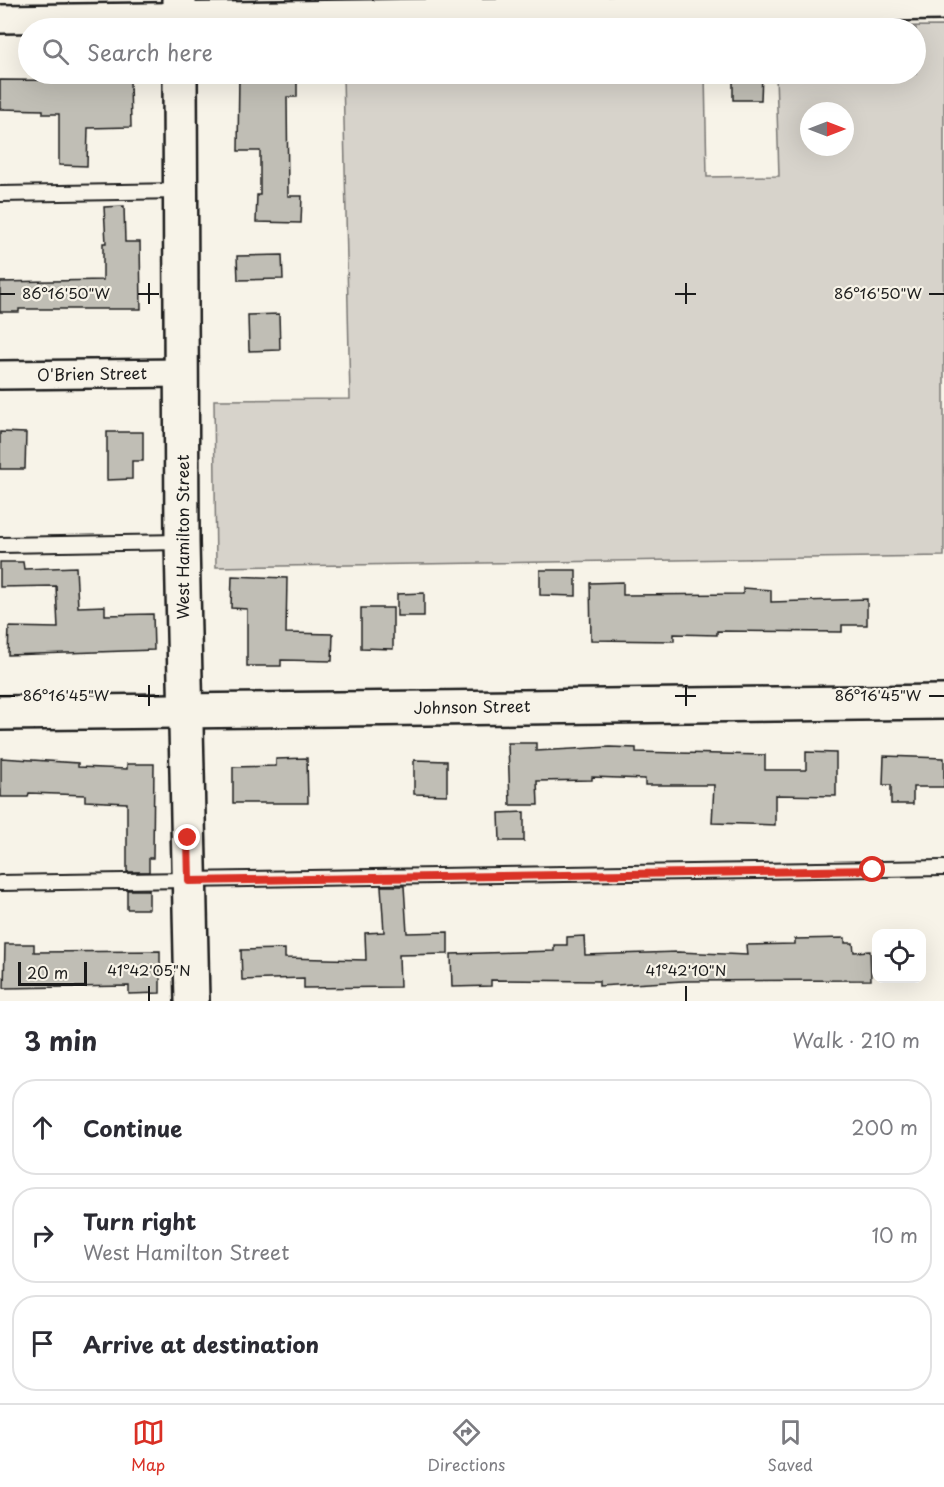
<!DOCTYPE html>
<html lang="en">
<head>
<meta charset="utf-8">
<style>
	:root { --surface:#fff; --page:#f2f2f3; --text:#2b2b33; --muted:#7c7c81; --line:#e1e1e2; --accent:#d93025 }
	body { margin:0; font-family:"Playpen Sans",sans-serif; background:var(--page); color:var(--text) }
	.controls { position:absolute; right:18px; bottom:18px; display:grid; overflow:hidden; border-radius:12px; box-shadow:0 6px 24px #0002 }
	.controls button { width:54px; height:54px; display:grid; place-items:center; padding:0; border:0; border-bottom:2px solid var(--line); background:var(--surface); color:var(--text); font:30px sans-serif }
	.compass { position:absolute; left:800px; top:102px; width:54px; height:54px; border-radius:50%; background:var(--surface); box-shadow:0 6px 24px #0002; rotate:90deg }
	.scale { position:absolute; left:18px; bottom:15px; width:69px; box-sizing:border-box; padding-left:6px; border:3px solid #1c1c1c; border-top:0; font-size:16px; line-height:21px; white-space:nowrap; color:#1c1c1c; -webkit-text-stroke:4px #f7f3e8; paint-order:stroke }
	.stop { position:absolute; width:18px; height:18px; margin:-14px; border:4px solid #d93025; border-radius:50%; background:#fff }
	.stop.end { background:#d93025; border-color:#fff; box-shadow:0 2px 6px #0008 }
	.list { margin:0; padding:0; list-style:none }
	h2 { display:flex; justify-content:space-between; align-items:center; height:78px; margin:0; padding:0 24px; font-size:26px }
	h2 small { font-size:20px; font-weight:400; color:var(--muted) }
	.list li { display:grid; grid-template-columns:39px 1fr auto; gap:18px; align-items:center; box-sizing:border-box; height:96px; margin:0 12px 12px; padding:0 12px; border:2px solid var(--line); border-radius:24px }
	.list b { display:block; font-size:22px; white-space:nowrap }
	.list p { margin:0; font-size:20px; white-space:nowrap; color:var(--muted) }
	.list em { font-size:20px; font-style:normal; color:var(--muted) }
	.icon { flex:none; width:33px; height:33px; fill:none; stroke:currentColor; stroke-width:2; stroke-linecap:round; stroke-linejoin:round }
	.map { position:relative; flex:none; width:944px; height:1001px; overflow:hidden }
	.search { position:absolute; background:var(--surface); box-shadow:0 6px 24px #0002; left:18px; right:18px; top:18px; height:66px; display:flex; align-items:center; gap:15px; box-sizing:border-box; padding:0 21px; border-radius:33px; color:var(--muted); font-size:22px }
	.sheet { height:402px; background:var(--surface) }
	nav { display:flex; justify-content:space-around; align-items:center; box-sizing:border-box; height:84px; border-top:2px solid var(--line); background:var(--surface); font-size:16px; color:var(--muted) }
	nav a { display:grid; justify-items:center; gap:3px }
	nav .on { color:var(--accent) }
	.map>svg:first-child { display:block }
	.green { fill:#d7d3cb; stroke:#7a7874; stroke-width:1.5; fill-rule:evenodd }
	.building { fill:#c0beb5; stroke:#1c1c1c; stroke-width:1.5 }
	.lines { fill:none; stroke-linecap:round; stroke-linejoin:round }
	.service-casing { stroke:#1c1c1c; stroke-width:18 }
	.minor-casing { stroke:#1c1c1c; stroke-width:32 }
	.tertiary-casing { stroke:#1c1c1c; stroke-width:38 }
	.service { stroke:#f7f3e8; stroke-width:14 }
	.minor { stroke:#f7f3e8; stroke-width:27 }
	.tertiary { stroke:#f7f3e8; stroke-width:33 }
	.route { stroke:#d93025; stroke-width:8 }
	.ticks { fill:none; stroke:#1c1c1c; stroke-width:2 }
	.labels { text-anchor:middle; stroke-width:4.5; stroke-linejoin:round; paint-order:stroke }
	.street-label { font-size:16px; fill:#1c1c1c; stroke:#f7f3e8 }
	.ticks-label { font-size:15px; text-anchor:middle; fill:#1c1c1c; stroke:#f7f3e8; stroke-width:4.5; stroke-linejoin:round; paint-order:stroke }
</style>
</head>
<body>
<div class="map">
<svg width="944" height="1001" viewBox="0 0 944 1001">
	<rect width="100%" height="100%" fill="#f7f3e8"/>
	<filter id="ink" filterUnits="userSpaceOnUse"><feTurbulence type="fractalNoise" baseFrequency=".0167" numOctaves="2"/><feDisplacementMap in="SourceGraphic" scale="12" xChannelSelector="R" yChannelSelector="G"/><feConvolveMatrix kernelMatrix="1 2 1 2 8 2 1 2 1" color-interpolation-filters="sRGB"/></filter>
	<g filter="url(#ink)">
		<!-- green -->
		<path class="green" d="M944,26V556L216,567L214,400L350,399L343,74H705L707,177L779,176L776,74H916V28L775,27ZM809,111H845V147H809Z"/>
		<!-- building -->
		<g class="building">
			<path d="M239,74H297V97H287L288,196H302L301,223L256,222L257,195H260V151H238Z"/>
			<path d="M733,74H762L761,100H733Z"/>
			<path d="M0,80L130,81L131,127L88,128L87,166L59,165V114H43V110L0,109Z"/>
			<path d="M124,206L125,242H140L141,309H19V312H0V282L103,280V243H106L104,207Z"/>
			<path d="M282,255L283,279L238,280L237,256Z"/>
			<path d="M279,314L280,350L249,351L248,315Z"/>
			<path d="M0,432L26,433L25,469H0Z"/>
			<path d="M107,432H143V461H132V479L107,480Z"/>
			<path d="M0,562H23L24,569L76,567L78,607L105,606V615L153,614L154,650L8,655L9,627L58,628L56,586L0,587Z"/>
			<path d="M540,570H576V596L540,595Z"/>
			<path d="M232,576L287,578L286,633L333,634L332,661L281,660V666H247V609L231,608Z"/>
			<path d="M623,582V595L743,594V588L771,590V602L867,599V625H842V632L717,631V635L674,634V641L591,640L590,583Z"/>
			<path d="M424,593V616H397V594Z"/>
			<path d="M361,608H393V649L361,648Z"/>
			<path d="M508,743H536V751L610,747L636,748V752L765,755V770H806V752L836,753V796L775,795V825L712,823L714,785H645V779L592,777V780L537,781L538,805H510Z"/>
			<path d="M884,756L944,758V787H913V804H891V785H883Z"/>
			<path d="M1,758L78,763V767L127,769V764H154L153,858H149V872H127V803L85,801V795L29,793L28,797H1Z"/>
			<path d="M307,758L308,803H233V767L276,766V759Z"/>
			<path d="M414,760L447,761V795L414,794Z"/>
			<path d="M524,812V841H500L499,813Z"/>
			<path d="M381,886H404L407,933L448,932V954L399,955L400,987L304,988V978L242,980L241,950L285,949V958L366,960L365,933L384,932Z"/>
			<rect x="127" y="890" width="22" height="19"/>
			<path d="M584,936L585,955L678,952L747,955L746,945L795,944V939L845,938V943H853L854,952L870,951L871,980L683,981L599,986V981L491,980V986L452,987L451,954L554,951V945H567V937Z"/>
			<path d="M5,944H34V952L160,951V993L129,994V986L4,988Z"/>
		</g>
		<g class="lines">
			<defs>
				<g id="service">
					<path d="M0,194L181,191"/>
					<path d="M0,545L182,542"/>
					<path d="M0,883L944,868"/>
				</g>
				<g id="minor">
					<path d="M0,19L944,6"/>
					<path d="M0,375L183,373"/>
				</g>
				<g id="tertiary">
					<path d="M179,0V28"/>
					<path d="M180,74L182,542L192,1001"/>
					<path d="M0,713L944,702"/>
				</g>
			</defs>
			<!-- service casing -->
			<use href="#service" class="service-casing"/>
			<!-- minor casing -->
			<use href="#minor" class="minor-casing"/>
			<!-- tertiary casing -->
			<use href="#tertiary" class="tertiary-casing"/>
			<!-- service -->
			<use href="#service" class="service"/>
			<!-- minor -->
			<use href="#minor" class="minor"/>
			<!-- tertiary -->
			<use href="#tertiary" class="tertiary"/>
		</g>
	</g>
	<g class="lines" filter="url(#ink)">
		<!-- route -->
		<path class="route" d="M188,838L189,881L873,870"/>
	</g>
	<!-- ticks -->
	<path class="ticks" d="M149,283V304M686,283V304M0,294H15M138,294H159M675,294H696M929,294H944M149,685V706M686,685V706M0,696H15M138,696H159M675,696H696M929,696H944M149,986V1001M686,986V1001"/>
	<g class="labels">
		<!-- street labels -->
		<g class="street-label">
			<text transform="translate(92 374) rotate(-1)" y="6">O'Brien Street</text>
			<text transform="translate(183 537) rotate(-90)" y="6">West Hamilton Street</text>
			<text transform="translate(472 707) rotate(-1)" y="6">Johnson Street</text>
		</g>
	</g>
	<g class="ticks-label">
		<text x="878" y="299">86°16'50"W</text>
		<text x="66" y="299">86°16'50"W</text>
		<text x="878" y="701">86°16'45"W</text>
		<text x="66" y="701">86°16'45"W</text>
		<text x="149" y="976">41°42'05"N</text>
		<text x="686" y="976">41°42'10"N</text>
	</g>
</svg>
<div class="controls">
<button><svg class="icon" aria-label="locate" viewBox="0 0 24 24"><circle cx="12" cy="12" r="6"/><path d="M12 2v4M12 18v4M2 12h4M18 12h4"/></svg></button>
</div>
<svg class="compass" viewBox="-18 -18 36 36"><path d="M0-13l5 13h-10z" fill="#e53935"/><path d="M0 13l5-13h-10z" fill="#7c7c81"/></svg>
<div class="scale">20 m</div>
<div class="stop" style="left:873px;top:870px"></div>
<div class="stop end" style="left:188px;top:838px"></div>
<div class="search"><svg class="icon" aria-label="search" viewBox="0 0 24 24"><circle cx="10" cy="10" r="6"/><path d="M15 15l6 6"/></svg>Search here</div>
</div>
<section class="sheet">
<h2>3 min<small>Walk · 210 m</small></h2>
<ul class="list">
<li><svg class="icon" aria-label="ahead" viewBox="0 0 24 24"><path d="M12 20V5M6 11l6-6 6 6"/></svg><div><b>Continue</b></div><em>200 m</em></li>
<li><svg class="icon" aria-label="right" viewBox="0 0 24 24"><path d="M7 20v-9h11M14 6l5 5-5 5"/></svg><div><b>Turn right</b><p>West Hamilton Street</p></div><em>10 m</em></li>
<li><svg class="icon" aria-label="arrive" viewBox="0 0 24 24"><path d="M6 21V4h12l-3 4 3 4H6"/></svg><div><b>Arrive at destination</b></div></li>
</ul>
</section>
<nav>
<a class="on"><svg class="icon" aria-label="map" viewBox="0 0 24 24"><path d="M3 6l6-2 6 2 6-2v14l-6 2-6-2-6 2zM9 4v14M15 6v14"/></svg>Map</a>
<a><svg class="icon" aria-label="directions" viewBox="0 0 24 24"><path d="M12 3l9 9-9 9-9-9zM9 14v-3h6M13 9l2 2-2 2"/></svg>Directions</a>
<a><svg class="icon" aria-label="saved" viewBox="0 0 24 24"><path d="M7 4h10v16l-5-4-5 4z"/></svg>Saved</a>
</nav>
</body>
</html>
